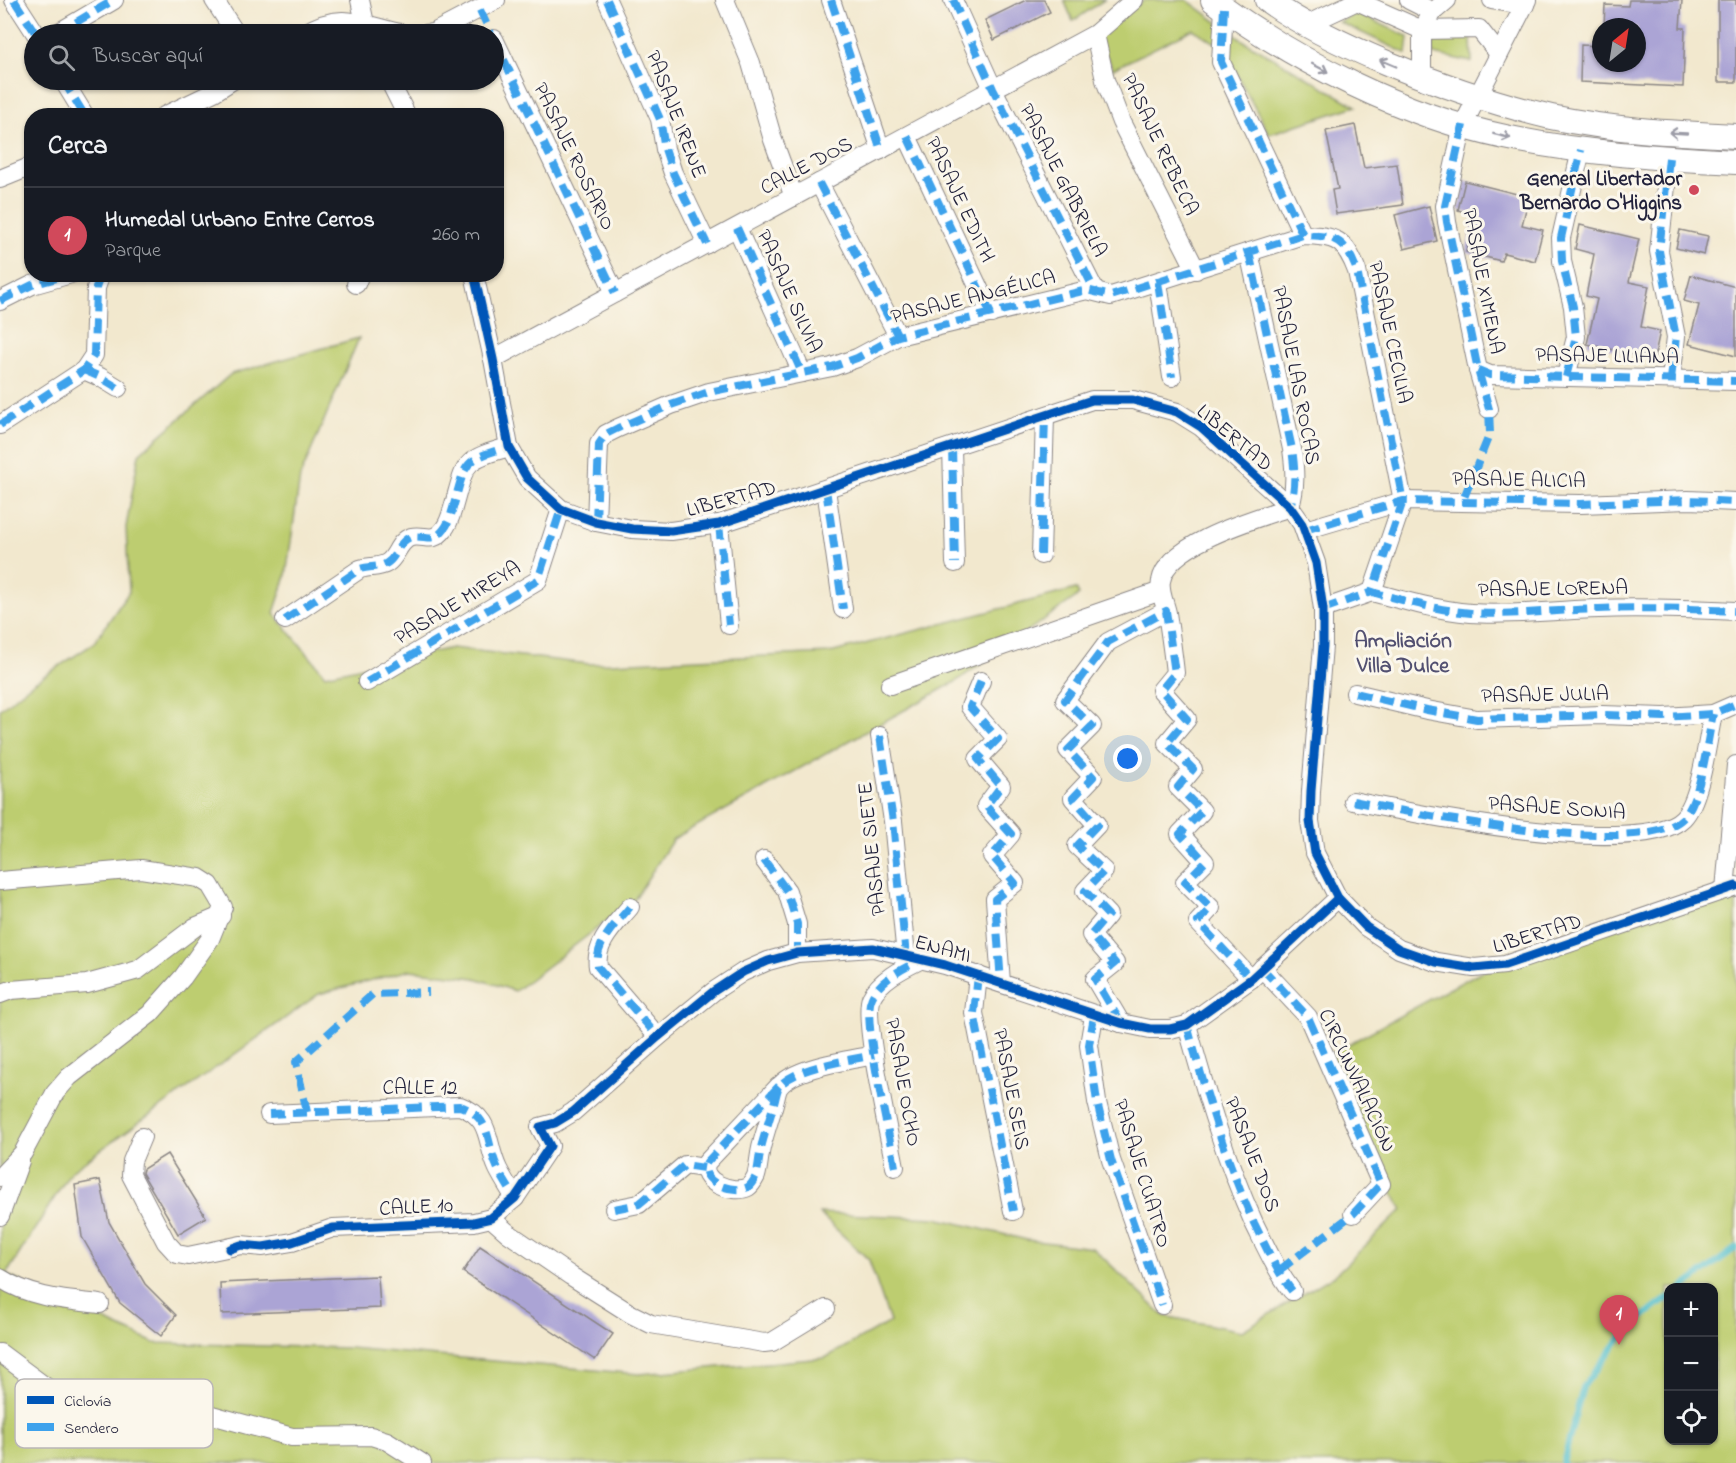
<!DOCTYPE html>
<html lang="es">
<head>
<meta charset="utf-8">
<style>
	:root { --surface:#171b24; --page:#20242c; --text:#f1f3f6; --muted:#9ea1a6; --line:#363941; --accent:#d1495b }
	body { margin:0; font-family:"Indie Flower",sans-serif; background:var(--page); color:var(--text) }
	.controls { position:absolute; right:18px; bottom:18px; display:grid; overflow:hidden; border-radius:12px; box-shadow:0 2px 4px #0004 }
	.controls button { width:54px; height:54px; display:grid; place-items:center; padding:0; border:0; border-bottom:2px solid var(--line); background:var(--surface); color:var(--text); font:30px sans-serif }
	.compass { position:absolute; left:1592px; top:18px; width:54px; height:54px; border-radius:50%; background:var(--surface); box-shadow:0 2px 4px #0004; rotate:30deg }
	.you { position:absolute; left:1128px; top:759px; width:21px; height:21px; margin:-15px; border:4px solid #fff; border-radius:50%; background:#1a73e8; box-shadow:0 0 0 9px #1a73e833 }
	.badge { display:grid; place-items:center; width:39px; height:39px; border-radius:50%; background:var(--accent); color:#fff; font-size:20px; font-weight:700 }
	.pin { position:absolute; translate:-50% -50px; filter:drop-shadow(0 2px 3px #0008) }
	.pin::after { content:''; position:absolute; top:32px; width:21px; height:18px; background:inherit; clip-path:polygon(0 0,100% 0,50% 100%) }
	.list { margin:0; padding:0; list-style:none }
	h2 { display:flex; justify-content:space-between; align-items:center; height:78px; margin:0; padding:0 24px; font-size:26px }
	h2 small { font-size:20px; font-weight:400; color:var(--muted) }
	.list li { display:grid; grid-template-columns:39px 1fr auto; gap:18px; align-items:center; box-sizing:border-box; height:96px; padding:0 24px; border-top:2px solid var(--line) }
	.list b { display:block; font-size:22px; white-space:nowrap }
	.list p { margin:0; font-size:20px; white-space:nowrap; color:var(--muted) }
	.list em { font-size:20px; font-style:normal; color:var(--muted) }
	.icon { flex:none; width:33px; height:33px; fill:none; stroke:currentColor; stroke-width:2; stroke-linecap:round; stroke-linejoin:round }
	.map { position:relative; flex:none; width:1736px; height:1463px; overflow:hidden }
	.search { position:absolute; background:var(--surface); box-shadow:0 2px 4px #0004; left:24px; top:24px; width:480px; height:66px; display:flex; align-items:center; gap:15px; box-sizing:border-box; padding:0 21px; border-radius:33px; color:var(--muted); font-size:22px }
	.panel { position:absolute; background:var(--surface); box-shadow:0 2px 4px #0004; left:24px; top:108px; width:480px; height:174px; border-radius:24px }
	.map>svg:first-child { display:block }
	.green { fill:#bdcd70; stroke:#707856; stroke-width:1.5; fill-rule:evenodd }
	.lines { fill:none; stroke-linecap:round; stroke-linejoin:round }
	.stream { stroke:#50bdca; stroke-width:6 }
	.building { fill:#aba4d5 }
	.minor-casing { stroke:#8a8584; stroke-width:20 }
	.major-casing { stroke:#8a8584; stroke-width:26 }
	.minor { stroke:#fff; stroke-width:18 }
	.major { stroke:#fff; stroke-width:24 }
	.quiet { stroke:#3ea2ec; stroke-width:8; stroke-dasharray:15 8; stroke-linecap:butt }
	.cycleway-casing { stroke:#fbf7ec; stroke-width:13 }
	.cycleway { stroke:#0057b8; stroke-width:9 }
	.oneway { stroke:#9c9ca7 }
	.poi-dot { fill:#d1495b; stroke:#fbf7ec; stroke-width:2 }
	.labels { text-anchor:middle; stroke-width:6; stroke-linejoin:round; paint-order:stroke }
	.street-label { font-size:21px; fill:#22223b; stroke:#fbf7ec }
	.poi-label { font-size:21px; font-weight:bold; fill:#22223b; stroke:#fbf7ec; text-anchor:end }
	.neighbourhood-label { font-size:22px; font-weight:bold; fill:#525071; stroke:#fbf7ec }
	.key { fill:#fbf7ec; stroke:#bab7b7; stroke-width:1.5 }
	.key-label { font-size:16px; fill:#22223b }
</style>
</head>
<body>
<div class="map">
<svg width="1736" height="1463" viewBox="0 0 1736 1463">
	<rect width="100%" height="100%" fill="#fbf7ec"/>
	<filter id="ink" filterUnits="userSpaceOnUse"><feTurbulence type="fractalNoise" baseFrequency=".0167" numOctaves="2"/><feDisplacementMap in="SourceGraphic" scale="12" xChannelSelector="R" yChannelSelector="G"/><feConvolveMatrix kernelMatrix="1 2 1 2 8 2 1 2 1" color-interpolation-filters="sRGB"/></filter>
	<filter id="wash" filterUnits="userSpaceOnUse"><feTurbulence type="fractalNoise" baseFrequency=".008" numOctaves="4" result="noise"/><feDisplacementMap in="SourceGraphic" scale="24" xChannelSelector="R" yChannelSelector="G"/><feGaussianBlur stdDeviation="1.35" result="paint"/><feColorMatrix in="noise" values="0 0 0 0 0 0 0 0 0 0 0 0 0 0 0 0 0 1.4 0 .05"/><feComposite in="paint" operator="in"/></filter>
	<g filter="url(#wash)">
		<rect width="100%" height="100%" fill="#f2e8ce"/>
		<!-- green -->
		<g class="green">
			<path d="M1064,0H1104L1073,21Z"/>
			<path d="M1145,0H1187L1239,38L1356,106L1269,134L1222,47L1193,29L1113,69L1096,34Z"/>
			<path d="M1357,13L1409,37L1407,54L1339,22Z"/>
			<path d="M1434,37L1471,38L1472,62L1433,54Z"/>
			<path d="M359,338L300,477L286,576L274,613L325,675L452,648L589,664L830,653L1076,589L1079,595L955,682L673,839L634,900L515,991L475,978L410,970L319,994L71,1171L6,1275L154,1343L349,1348L639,1374L825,1358L890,1322L869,1260L819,1213L936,1218L1027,1240L1093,1248L1164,1316L1242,1331L1335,1275L1402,1210L1323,1058L1480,972L1736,888V1463H0V709L33,683L93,644L129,592L126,527L139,454L231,374ZM1668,1288H1714V1440H1668Z"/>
		</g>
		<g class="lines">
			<!-- stream -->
			<g class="stream">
				<path d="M1682,1288L1736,1248"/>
				<path d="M1563,1463L1583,1387L1627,1329L1668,1298"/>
			</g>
		</g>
		<g id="blocks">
			<!-- building -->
			<g class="building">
				<path d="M1026,0H1044L1050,12L994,40L985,20Z"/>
				<path d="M1629,0H1682L1680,28H1685L1683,87L1580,82L1581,45L1601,46V63H1637V27H1604L1605,5L1628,6Z"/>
				<rect x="1718" y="0" width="18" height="82"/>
				<path d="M1355,125L1364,168L1397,164L1403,205L1336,214L1332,190L1338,189L1326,131Z"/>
				<path d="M1465,181L1529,197L1522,225L1543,230L1535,261L1504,253L1501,261L1466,252L1475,215L1458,210Z"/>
				<path d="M1429,206L1437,241L1404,249L1395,215Z"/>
				<path d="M1580,225L1639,239L1629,282L1649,286L1641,327L1660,331L1654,359L1587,344L1597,299L1586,296L1594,254L1575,249Z"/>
				<path d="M1680,230L1708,236L1704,255L1676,248Z"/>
				<path d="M1691,275L1736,287V356L1689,344L1699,305L1684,301Z"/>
				<path d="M167,1154L206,1217L178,1234L142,1173L143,1169Z"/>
				<path d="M100,1180L109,1222L145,1284L176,1315L161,1336L120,1303L82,1237L75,1185Z"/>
				<path d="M480,1246L613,1334L595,1360L463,1272Z"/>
				<path d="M378,1276L380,1308L221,1314L220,1283Z"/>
			</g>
		</g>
	</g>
	<g filter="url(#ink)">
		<use href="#blocks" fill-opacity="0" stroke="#8a8584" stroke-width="1.5"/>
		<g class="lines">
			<defs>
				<g id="minor">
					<path d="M14,0L36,34"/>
					<path d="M214,0L236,34"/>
					<path d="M360,0L367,33"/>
					<path d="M607,0L660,119L665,149L673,173L707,244"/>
					<path d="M725,0L751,63L773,140L794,197"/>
					<path d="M831,0L881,150"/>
					<path d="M953,0L993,89L1095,291"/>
					<path d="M1409,0L1433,12L1422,30"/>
					<path d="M1492,0L1525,5"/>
					<path d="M1224,8L1221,62L1303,235"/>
					<path d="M1433,12L1447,0"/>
					<path d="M1306,25L1357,1L1422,30V77"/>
					<path d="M1422,30L1479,29L1499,54"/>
					<path d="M56,34L114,0"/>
					<path d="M303,34C343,9 363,26 405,34"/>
					<path d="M425,34L433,33L496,0"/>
					<path d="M1095,34L1105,80L1121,122L1196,270"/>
					<path d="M494,39L615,293"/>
					<path d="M63,80L85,116"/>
					<path d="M389,80L407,116"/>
					<path d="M164,116L214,92L233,80"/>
					<path d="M907,136L991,314"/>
					<path d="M1669,158L1659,251L1676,337L1671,379"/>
					<path d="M0,179L32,166"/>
					<path d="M819,183L898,336"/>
					<path d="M737,228L802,373"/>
					<path d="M1249,252L1292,449C1295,470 1296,487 1290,507C1258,518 1167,543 1161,581C1159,592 1165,603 1167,613C1170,633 1173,653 1175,673L1161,690L1187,719L1167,743L1193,769L1178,787L1202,811L1180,834L1205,862L1185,882L1211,908L1198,922L1251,979"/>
					<path d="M474,274L493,359L509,447L527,478L561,509L596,522L632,529L671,531L719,524L1092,400H1133L1177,412L1201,427L1290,507L1302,524L1316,563L1323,609V646L1311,791L1310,821L1315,853L1338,898L1366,927L1399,949L1436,962L1474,968L1505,965L1736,886"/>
					<path d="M1158,282L1172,377"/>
					<path d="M356,284L360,274"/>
					<path d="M0,301L32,285L71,274"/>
					<path d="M493,359L1095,34L1134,0"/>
					<path d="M84,370L100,377L118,388"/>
					<path d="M1478,370L1490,375L1736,381"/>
					<path d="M1566,377L1576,337L1573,307L1562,261L1561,238L1581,150"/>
					<path d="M1489,409L1478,370L1447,222L1445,206L1463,125L1527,0"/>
					<path d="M0,425L84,370L94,355L96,288L101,274"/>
					<path d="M952,447L955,563"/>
					<path d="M826,489L843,609"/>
					<path d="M596,522L599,444L606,434L618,428L671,405L709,392L832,367L857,358L898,336L1087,290L1111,296L1303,235C1336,236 1345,239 1357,271L1403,501L1372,592C1405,601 1437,610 1471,613C1513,616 1556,610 1599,609C1645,607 1690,609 1736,611"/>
					<path d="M719,524L729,625"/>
					<path d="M1305,530L1403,501L1581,504L1688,500L1736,502"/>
					<path d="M1041,555L1045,416"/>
					<path d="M1323,609L1372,592"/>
					<path d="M285,620L360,569C369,566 379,568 387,563C397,557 398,541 411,537C425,534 433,544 444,529C449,523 451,515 453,508C466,463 461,460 509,447"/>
					<path d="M981,681L970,707L998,739L978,759L1001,786L986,806L1011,834L992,856L1015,883L995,899L1001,983"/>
					<path d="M367,682L538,580L561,509"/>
					<path d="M890,685L1161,591"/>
					<path d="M1355,693L1427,710L1477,719L1602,715L1664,717L1713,714L1736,704"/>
					<path d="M880,736L893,821L906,957"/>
					<path d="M1353,801C1411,813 1642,860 1683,818C1701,800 1707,741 1713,714"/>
					<path d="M764,860L787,891L797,924V953"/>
					<path d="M0,881L141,869L199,878L210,885L223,907L210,939L183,977L150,1014L69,1077L55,1093L23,1153L0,1177"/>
					<path d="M1725,890L1736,765"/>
					<path d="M630,907C616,924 594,943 598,967L658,1037"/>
					<path d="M1262,968L1308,1017L1381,1184L1353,1214"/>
					<path d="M978,975L974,1013L1013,1211"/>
					<path d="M0,994L11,990L87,984L138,970L195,927L221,916"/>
					<path d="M1094,1016L1089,1045L1097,1102L1111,1160L1162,1305"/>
					<path d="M1121,1023L1095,979L1115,963L1091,935L1108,915L1085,891L1104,871L1077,846L1097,825L1073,798L1093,777L1068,750L1092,726L1065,700L1108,642L1166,611"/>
					<path d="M1187,1025C1206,1093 1225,1159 1254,1223C1266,1247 1276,1270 1292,1291"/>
					<path d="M779,1086L707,1162C697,1181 733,1195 748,1187C751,1185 754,1180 756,1176C759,1166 759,1154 762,1144C766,1129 771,1115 775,1100C776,1096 777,1090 779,1087C793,1067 851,1060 874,1055"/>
					<path d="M269,1114L460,1106C493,1118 485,1142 498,1169C503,1179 509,1188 515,1198"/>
					<path d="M142,1137L132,1161L131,1175L166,1242L177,1254L188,1256L241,1245L263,1247L292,1242L333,1228L474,1222L491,1218L515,1198L550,1146L540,1127L555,1123L573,1112L658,1037L714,991L743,972L768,961L797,953L873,948L945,965L1121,1023L1150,1029H1170L1187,1025L1251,979L1338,898"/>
					<path d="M895,1167C890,1138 862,1018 871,998C880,979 904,968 922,959"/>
					<path d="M614,1209L639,1204L685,1165L704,1168"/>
					<path d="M0,1216L20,1161"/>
					<path d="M491,1218L508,1233L571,1276L631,1314L651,1324L764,1343L772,1342L826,1309"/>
					<path d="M0,1278C31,1298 64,1300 100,1304"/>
					<path d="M0,1353L54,1393L197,1411L292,1437L371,1436L387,1441L422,1463"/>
				</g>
				<g id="major">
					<path d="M1213,0C1295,61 1404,116 1505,137C1581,153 1659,158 1736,162"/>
					<path d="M1267,0C1303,26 1346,46 1387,63C1441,85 1495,104 1551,117C1612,130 1674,133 1736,136"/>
				</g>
			</defs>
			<!-- minor casing -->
			<use href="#minor" class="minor-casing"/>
			<!-- major casing -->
			<use href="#major" class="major-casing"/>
			<!-- minor -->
			<use href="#minor" class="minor"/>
			<!-- major -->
			<use href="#major" class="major"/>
			<!-- quiet -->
			<g class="quiet">
				<path d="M14,0L36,34"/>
				<path d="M607,0L660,119L665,149L673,173L707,244"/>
				<path d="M831,0L881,150"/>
				<path d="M953,0L993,89L1095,291"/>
				<path d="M1224,8L1221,62L1303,235"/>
				<path d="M480,10L491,34"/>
				<path d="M56,34L114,0"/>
				<path d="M494,39L615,293"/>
				<path d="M63,80L85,116"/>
				<path d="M1463,125L1445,206L1447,222L1478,370L1489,409L1490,433L1463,500"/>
				<path d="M907,136L991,314"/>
				<path d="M1669,158L1659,251L1676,337L1671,379"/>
				<path d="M819,183L898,336"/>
				<path d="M737,228L802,373"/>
				<path d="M1249,252L1292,449C1295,470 1296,487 1290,507"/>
				<path d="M1158,282L1172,377"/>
				<path d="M0,301L32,285L71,274"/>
				<path d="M84,370L100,377L118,388"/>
				<path d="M1478,370L1490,375L1736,381"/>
				<path d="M1566,377L1576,337L1573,307L1562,261L1561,238L1581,150"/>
				<path d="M0,425L84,370L94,355L96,288L101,274"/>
				<path d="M952,447L955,563"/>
				<path d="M826,489L843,609"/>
				<path d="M596,522L599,444L606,434L618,428L671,405L709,392L832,367L857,358L898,336L1087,290L1111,296L1303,235C1336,236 1345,239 1357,271L1403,501L1372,592C1405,601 1437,610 1471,613C1513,616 1556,610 1599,609C1645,607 1690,609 1736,611"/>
				<path d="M719,524L729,625"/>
				<path d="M1305,530L1403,501L1581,504L1688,500L1736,502"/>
				<path d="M1041,555L1045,416"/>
				<path d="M1323,609L1372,592"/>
				<path d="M285,620L360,569C369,566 379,568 387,563C397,557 398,541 411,537C425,534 433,544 444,529C449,523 451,515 453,508C466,463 461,460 509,447"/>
				<path d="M981,681L970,707L998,739L978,759L1001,786L986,806L1011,834L992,856L1015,883L995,899L1001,983"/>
				<path d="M367,682L538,580L561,509"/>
				<path d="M1355,693L1427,710L1477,719L1602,715L1664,717L1713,714L1736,704"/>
				<path d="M880,736L893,821L906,957"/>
				<path d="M1353,801C1411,813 1642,860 1683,818C1701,800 1707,741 1713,714"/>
				<path d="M764,860L787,891L797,924V953"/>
				<path d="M630,907C616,924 594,943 598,967L658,1037"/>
				<path d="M1262,968L1308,1017L1381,1184L1353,1214L1277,1272"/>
				<path d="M978,975L974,1013L1013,1211"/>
				<path d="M1094,1016L1089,1045L1097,1102L1111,1160L1162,1305"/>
				<path d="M1121,1023L1095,979L1115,963L1091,935L1108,915L1085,891L1104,871L1077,846L1097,825L1073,798L1093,777L1068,750L1092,726L1065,700L1108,642L1166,611L1175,673L1161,690L1187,719L1167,743L1193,769L1178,787L1202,811L1180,834L1205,862L1185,882L1211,908L1198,922L1251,979"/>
				<path d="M1187,1025C1206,1093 1225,1159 1254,1223C1266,1247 1276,1270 1292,1291"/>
				<path d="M779,1086L707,1162C697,1181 733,1195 748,1187C751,1185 754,1180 756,1176C759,1166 759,1154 762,1144C766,1129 771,1115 775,1100C776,1096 777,1090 779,1087C793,1067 851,1060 874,1055"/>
				<path d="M307,1112L296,1062L373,994L429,992"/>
				<path d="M269,1114L460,1106C493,1118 485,1142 498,1169C503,1179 509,1188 515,1198"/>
				<path d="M895,1167C890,1137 862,1021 871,1000C878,980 903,969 920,960"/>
				<path d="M614,1209L639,1204L685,1165L704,1168"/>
			</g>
			<defs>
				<g id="cycleway">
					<path d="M474,274L493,359L509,447L527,478L561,509L596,522L632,529L671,531L719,524L1092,400H1133L1177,412L1201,427L1290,507L1302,524L1316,563L1323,609V646L1311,791L1310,821L1315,853L1338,898L1366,927L1399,949L1436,962L1474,968L1505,965L1736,886"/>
					<path d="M230,1249L241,1245L263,1247L292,1242L333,1228L474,1222L491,1218L515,1198L550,1146L540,1127L555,1123L573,1112L658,1037L714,991L743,972L768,961L797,953L873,948L945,965L1121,1023L1150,1029H1170L1187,1025L1251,979L1338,898"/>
				</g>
			</defs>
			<!-- cycleway casing -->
			<use href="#cycleway" class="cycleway-casing"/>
			<!-- cycleway -->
			<use href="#cycleway" class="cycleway"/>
		</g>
		<!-- one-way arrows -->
		<defs><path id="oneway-shaft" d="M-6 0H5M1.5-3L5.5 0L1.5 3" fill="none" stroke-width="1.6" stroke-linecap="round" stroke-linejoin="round" transform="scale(1.5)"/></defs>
		<g class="oneway">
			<use href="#oneway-shaft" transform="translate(1388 63) rotate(-157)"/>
			<use href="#oneway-shaft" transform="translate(1320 68) rotate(28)"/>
			<use href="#oneway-shaft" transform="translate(1678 133) rotate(-177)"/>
			<use href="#oneway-shaft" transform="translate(1502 136) rotate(14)"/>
		</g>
	</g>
	<!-- markers -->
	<circle class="poi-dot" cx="1694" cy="190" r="6"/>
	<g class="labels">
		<!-- street labels -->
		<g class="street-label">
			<text transform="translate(677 114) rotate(69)" y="7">PASAJE IRENE</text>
			<text transform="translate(1161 144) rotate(65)" y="7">PASAJE REBECA</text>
			<text transform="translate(575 156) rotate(64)" y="7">PASAJE ROSARIO</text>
			<text transform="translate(806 165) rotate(-28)" y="7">CALLE DOS</text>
			<text transform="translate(1064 180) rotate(63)" y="7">PASAJE GABRIELA</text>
			<text transform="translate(961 199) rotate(65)" y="7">PASAJE EDITH</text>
			<text transform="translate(1484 281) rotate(79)" y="7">PASAJE XIMENA</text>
			<text transform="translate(790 291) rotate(66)" y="7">PASAJE SILVIA</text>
			<text transform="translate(973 296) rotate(-14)" y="7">PASAJE ANGÉLICA</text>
			<text transform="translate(1391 332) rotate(78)" y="7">PASAJE CECILIA</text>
			<text transform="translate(1607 355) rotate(1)" y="7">PASAJE LILIANA</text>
			<text transform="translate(1297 375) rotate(79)" y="7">PASAJE LAS ROCAS</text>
			<text transform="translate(1235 437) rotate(40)" y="7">LIBERTAD</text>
			<text transform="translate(1519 479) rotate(1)" y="7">PASAJE ALICIA</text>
			<text transform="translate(731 498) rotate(-15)" y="7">LIBERTAD</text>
			<text transform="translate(1553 588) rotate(-1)" y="7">PASAJE LORENA</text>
			<text transform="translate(457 602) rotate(-31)" y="7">PASAJE MIREYA</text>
			<text transform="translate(1545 694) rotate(-1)" y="7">PASAJE JULIA</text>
			<text transform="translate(1557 807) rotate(4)" y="7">PASAJE SONIA</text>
			<text transform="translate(871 849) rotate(-96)" y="7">PASAJE SIETE</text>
			<text transform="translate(1537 933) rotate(-17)" y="7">LIBERTAD</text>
			<text transform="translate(943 948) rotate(15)" y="7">ENAMI</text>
			<text transform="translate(1358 1080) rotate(65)" y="7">CIRCUNVALACIÓN</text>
			<text transform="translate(904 1082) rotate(80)" y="7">PASAJE OCHO</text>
			<text x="420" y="1094">CALLE 12</text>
			<text transform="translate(1012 1089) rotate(79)" y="7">PASAJE SEIS</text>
			<text transform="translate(1253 1154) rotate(69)" y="7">PASAJE DOS</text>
			<text transform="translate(1143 1173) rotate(73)" y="7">PASAJE CUATRO</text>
			<text transform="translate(416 1206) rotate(-3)" y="7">CALLE 10</text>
		</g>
		<!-- poi labels -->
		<g class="poi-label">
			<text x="1682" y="185">General Libertador<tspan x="1682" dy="24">Bernardo O'Higgins</tspan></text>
		</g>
		<!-- neighbourhood labels -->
		<g class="neighbourhood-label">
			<text x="1403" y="647">Ampliación<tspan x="1403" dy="25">Villa Dulce</tspan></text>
		</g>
	</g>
	<!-- legend -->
	<rect x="15" y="1379" width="198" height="69" rx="9" class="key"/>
	<rect x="27" y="1396" width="27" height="8" fill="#0057b8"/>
	<rect x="27" y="1423" width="27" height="8" fill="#3ea2ec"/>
	<g class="key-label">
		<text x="64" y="1406">Ciclovía</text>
		<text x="64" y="1433">Sendero</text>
	</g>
</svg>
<div class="controls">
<button>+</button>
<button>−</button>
<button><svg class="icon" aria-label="locate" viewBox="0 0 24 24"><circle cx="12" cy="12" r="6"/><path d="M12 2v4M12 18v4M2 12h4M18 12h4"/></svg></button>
</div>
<svg class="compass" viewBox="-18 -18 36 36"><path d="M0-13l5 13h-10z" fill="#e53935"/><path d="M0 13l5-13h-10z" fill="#9ea1a6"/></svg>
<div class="you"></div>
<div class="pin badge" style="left:1619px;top:1345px">1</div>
<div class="search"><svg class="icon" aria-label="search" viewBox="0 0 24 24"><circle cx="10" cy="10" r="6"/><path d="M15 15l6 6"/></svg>Buscar aquí</div>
<section class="panel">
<h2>Cerca<small></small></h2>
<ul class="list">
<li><span class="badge">1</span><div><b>Humedal Urbano Entre Cerros</b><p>Parque</p></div><em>260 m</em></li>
</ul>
</section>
</div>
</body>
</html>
